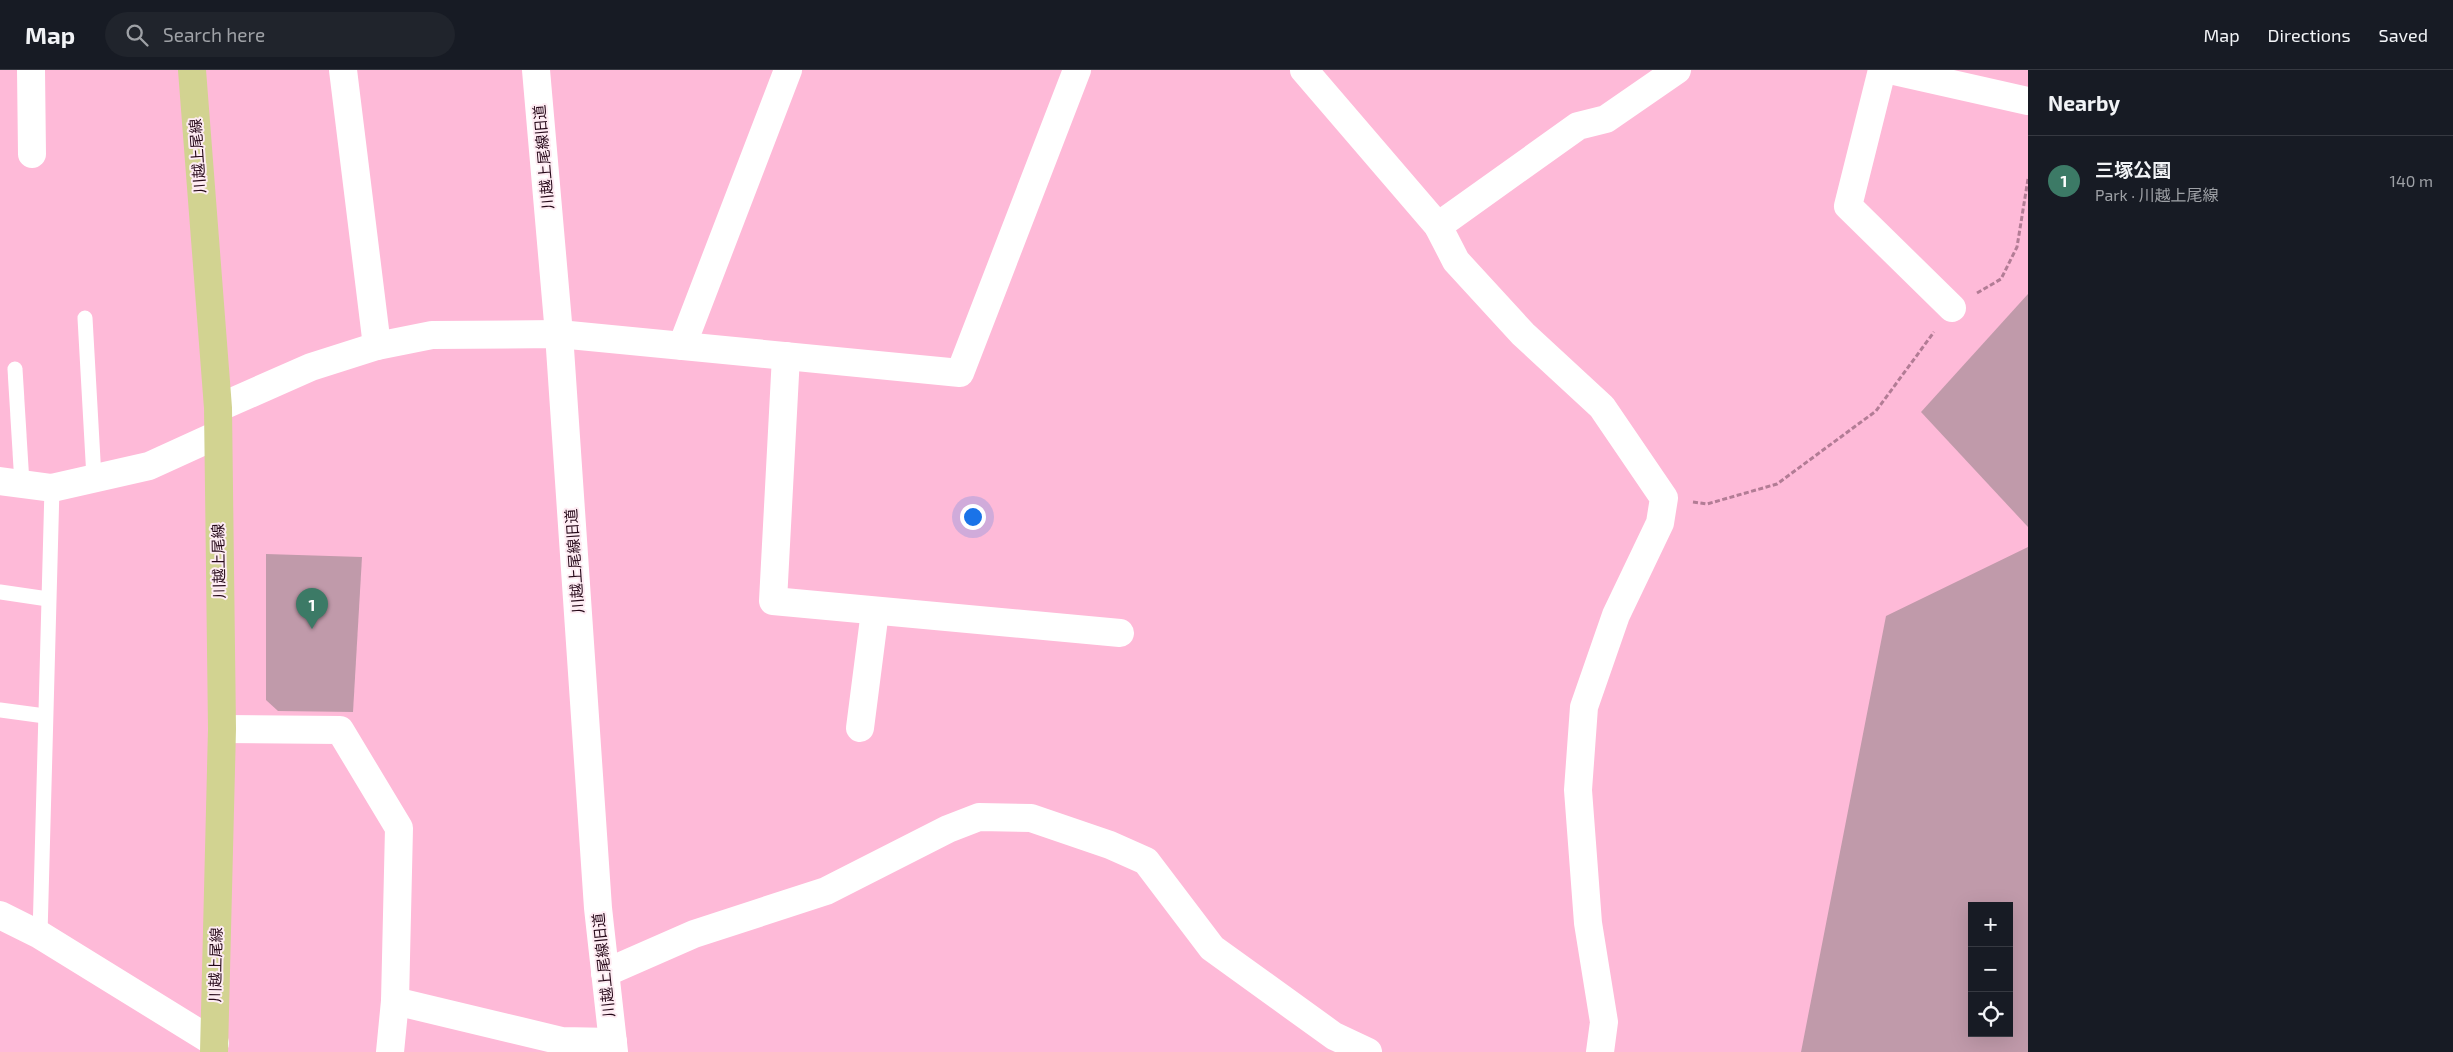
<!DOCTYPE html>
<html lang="en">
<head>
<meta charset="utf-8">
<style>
	:root { --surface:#171b24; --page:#20242c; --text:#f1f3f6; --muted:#9ea1a6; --line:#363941; --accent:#3c7a66 }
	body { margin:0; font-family:"Exo 2","Noto Sans JP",sans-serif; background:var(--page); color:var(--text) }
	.controls { position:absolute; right:15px; bottom:15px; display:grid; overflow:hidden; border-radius:0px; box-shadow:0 5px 20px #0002 }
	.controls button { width:45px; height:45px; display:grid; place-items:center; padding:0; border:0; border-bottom:1px solid var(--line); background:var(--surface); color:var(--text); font:25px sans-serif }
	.you { position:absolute; left:972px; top:446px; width:18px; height:18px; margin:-12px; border:4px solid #fff; border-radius:50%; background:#1a73e8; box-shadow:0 0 0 8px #1a73e833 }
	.badge { display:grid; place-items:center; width:32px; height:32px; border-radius:50%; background:var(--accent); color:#fff; font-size:16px; font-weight:700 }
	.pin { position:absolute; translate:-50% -41px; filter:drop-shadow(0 1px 2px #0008) }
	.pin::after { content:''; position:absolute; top:26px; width:18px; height:15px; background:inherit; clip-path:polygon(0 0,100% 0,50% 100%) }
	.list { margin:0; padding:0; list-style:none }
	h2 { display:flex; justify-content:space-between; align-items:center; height:65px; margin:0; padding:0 20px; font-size:21px }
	h2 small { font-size:16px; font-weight:400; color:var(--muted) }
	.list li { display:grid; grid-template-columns:32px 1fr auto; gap:15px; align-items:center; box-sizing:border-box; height:90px; padding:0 20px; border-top:1px solid var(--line) }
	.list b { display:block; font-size:19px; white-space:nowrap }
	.list p { margin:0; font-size:16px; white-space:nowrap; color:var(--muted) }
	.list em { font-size:16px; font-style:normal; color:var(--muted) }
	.icon { flex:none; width:28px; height:28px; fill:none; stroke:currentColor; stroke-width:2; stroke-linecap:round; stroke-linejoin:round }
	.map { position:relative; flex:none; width:2028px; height:982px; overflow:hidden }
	header { display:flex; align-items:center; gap:30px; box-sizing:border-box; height:70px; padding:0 25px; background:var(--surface); border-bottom:1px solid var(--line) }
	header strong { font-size:24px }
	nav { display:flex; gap:28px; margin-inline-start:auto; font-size:18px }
	.search { width:350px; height:45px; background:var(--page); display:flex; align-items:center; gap:12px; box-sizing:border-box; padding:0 18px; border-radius:28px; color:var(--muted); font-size:19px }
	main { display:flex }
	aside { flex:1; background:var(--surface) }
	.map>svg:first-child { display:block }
	.green { fill:#c09aaa; fill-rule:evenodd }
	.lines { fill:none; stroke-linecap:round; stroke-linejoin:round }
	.path { stroke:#b27c95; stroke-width:3; stroke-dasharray:5 2.5; stroke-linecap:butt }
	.service { stroke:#fff; stroke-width:15 }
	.minor { stroke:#fff; stroke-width:28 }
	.tertiary { stroke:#fff; stroke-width:28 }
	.primary { stroke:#d2d391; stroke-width:28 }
	.labels { text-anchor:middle; stroke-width:4; stroke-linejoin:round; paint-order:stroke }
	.street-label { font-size:15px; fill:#260919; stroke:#feecf3 }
</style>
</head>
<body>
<header>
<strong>Map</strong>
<div class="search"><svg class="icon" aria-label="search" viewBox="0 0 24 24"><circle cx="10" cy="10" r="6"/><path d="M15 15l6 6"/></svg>Search here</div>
<nav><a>Map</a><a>Directions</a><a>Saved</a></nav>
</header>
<main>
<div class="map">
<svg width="2028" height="982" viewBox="0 0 2028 982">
	<rect width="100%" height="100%" fill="#febad8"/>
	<!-- green -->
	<g class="green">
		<path d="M2028,224V457L1921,342Z"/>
		<path d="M2028,477V982H1801L1886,546ZM1972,836H2009V963H1972Z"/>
		<path d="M266,484L362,487L353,642L278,641L266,630Z"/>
	</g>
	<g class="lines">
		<!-- path -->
		<g class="path">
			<path d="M1977,223L2001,209L2017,177L2028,109"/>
			<path d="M1693,432L1707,434L1777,414L1876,341L1934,262"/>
		</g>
		<!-- service -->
		<g class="service">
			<path d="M85,248L94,408"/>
			<path d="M15,299L22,414"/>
			<path d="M0,522L48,529"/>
			<path d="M0,640L45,646"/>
			<path d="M40,865L52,418"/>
		</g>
		<!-- minor -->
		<g class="minor">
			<path d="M31,0L32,84"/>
			<path d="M343,0L377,276"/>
			<path d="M1304,0L1438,156L1456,191L1523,264L1602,337L1664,428L1660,453L1616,545L1584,637L1578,720L1588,853L1604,952L1600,982"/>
			<path d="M1882,0L1848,136L1952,238"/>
			<path d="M1890,0L2028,31"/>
			<path d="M1438,156L1578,56L1606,49L1677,0"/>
			<path d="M682,276L788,0"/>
			<path d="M786,286L773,531L1120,563"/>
			<path d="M218,338L311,297L377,276L432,265L559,264L960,303L1077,0"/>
			<path d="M0,411L52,418L149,396L217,365"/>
			<path d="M860,658L875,541"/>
			<path d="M222,659L340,660L399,758L395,931L390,982"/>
			<path d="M0,845L40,865L215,973"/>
			<path d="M605,903L694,864L826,821L948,759L979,747L1031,748L1110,775L1146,791L1212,878L1334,966L1368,982"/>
			<path d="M395,931L562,971L613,972"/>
		</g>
		<!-- tertiary -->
		<path class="tertiary" d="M536,0L559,264L598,838L614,982"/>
		<!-- primary -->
		<path class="primary" d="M192,0L218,338L222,659L214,982"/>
	</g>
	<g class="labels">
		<!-- street labels -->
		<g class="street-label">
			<text transform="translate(198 86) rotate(-94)" y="5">川越上尾線</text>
			<text transform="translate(544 87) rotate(-95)" y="5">川越上尾線旧道</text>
			<text transform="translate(219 491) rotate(-91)" y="5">川越上尾線</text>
			<text transform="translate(575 491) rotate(-94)" y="5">川越上尾線旧道</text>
			<text transform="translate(216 895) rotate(-89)" y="5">川越上尾線</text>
			<text transform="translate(604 895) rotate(-96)" y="5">川越上尾線旧道</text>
		</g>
	</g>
</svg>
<div class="controls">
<button>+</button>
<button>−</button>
<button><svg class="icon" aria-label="locate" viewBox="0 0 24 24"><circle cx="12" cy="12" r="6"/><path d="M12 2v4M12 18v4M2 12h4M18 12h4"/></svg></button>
</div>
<div class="you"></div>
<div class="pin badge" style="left:312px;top:559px">1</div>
</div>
<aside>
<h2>Nearby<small></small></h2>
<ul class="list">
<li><span class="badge">1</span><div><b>三塚公園</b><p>Park · 川越上尾線</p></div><em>140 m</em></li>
</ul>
</aside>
</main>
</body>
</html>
